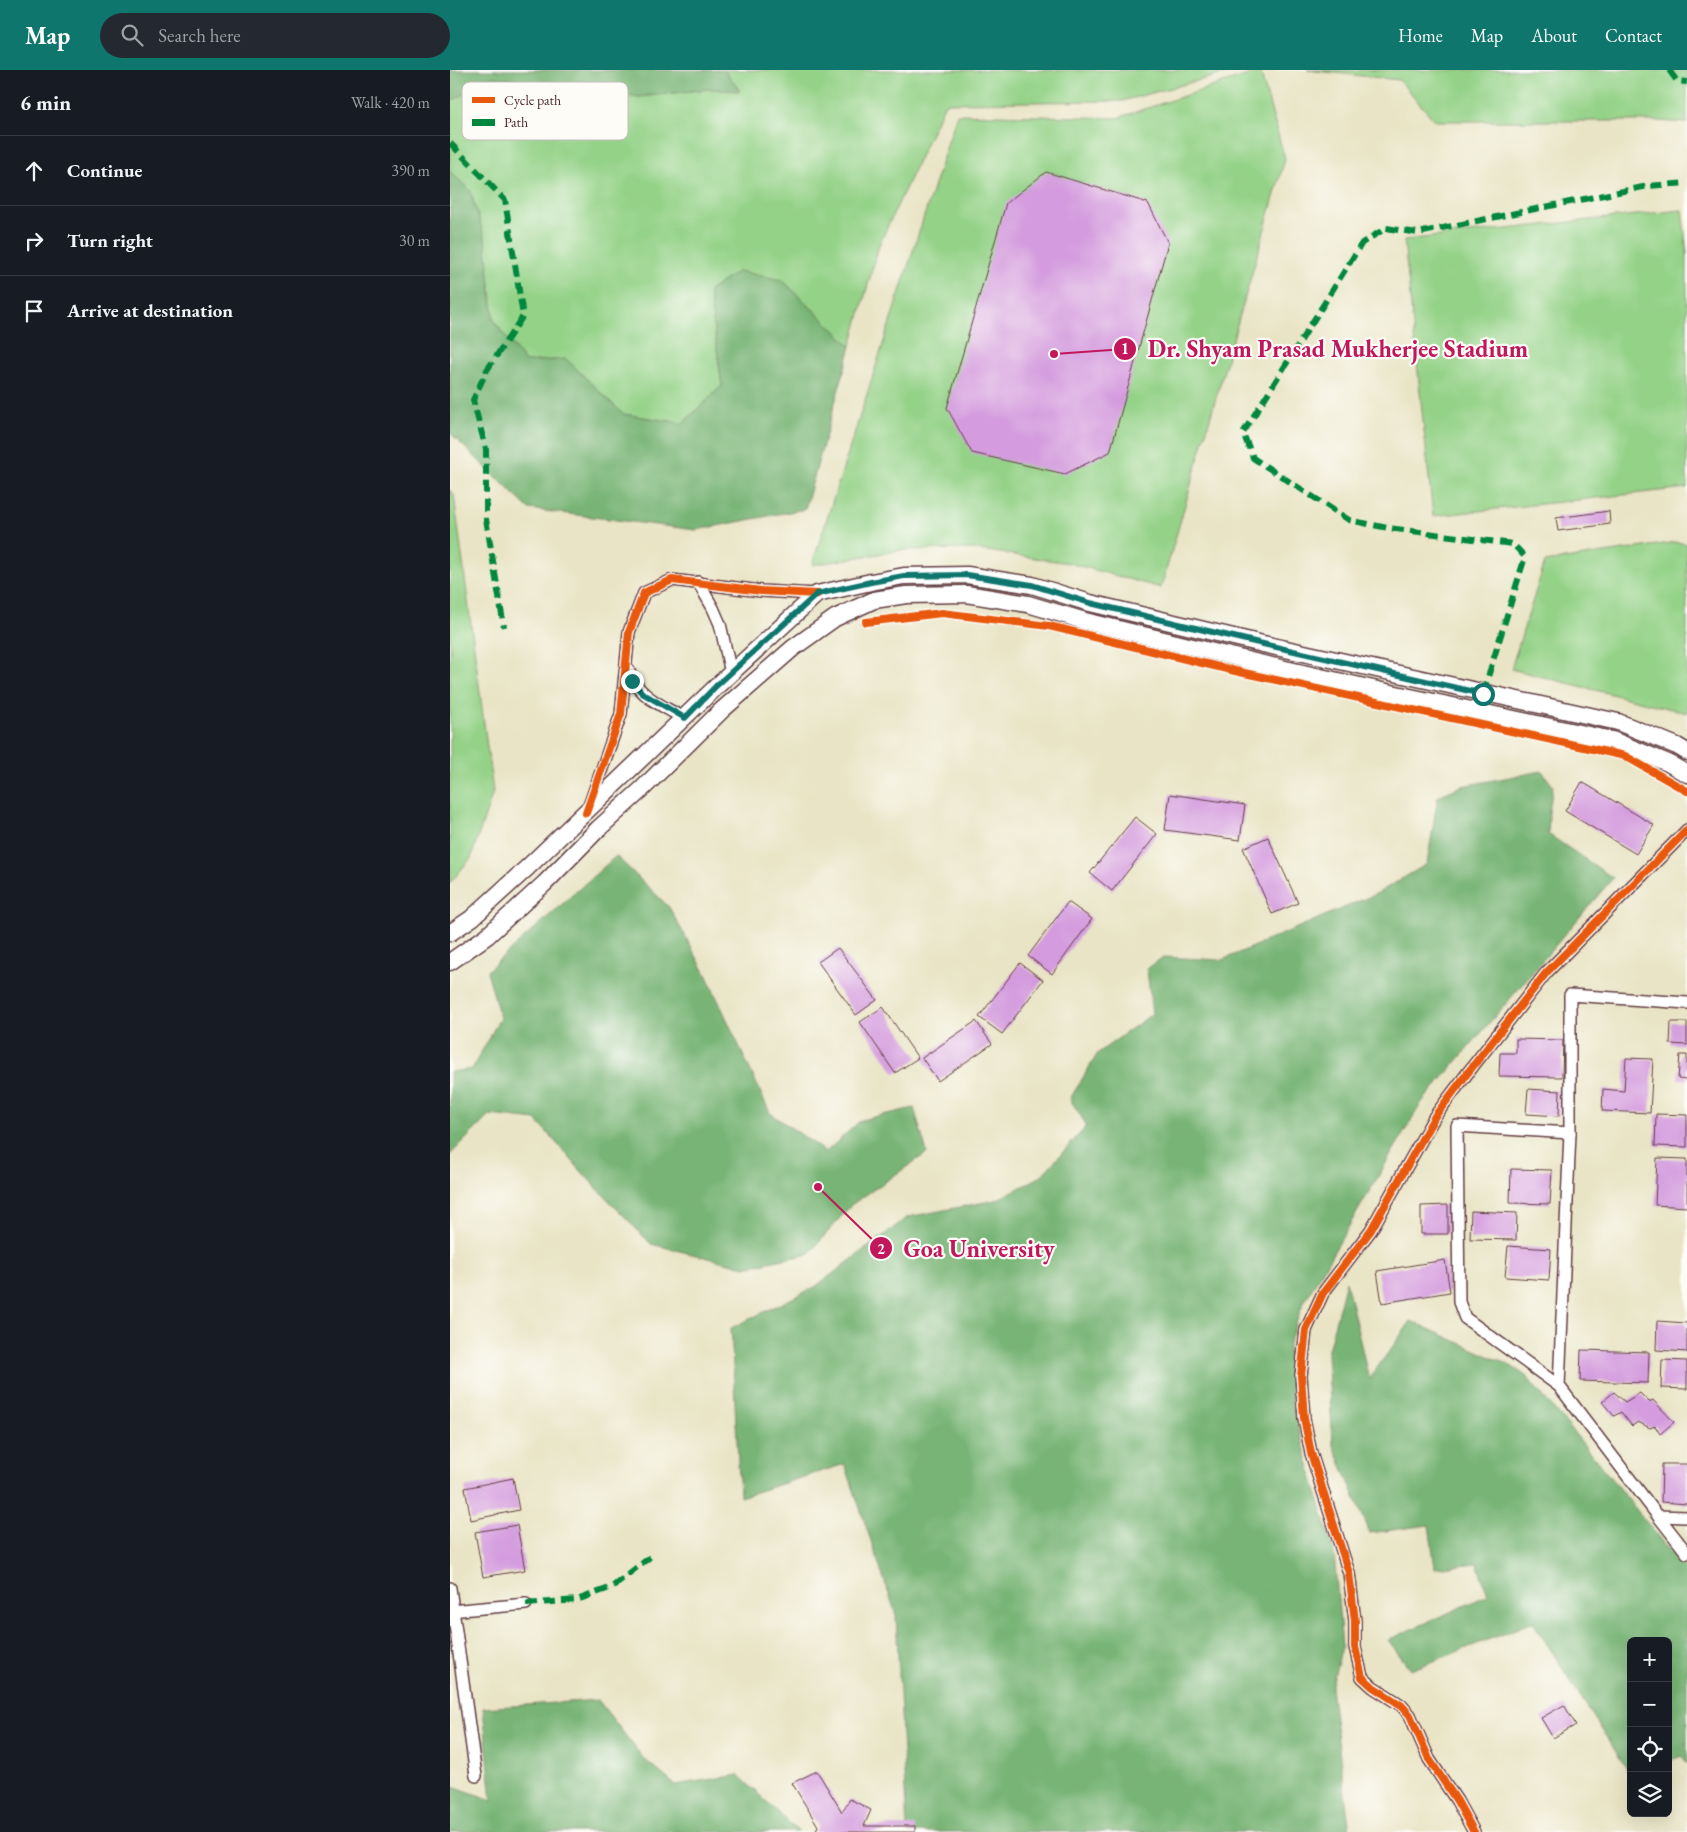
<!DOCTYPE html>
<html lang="en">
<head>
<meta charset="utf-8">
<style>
	:root { --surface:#171b24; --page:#242831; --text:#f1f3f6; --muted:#9ea1a6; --line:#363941; --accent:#0f766e }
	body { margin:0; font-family:"EB Garamond",serif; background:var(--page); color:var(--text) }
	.controls { position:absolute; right:15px; bottom:15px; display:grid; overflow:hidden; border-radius:8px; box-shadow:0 5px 20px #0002 }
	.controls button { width:45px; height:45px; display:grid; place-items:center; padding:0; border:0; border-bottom:1px solid var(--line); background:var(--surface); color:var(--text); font:25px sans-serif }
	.stop { position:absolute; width:15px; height:15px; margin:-11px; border:4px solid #0f766e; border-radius:50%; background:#fff }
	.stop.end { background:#0f766e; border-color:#fff; box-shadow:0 1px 5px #0008 }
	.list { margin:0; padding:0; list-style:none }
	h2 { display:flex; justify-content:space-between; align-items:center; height:65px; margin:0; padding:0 20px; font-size:21px }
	h2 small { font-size:16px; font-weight:400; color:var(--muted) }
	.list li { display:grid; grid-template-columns:32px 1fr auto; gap:15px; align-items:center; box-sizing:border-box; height:70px; padding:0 20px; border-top:1px solid var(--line) }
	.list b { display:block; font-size:19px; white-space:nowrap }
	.list em { font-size:16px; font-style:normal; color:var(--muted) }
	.icon { flex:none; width:28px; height:28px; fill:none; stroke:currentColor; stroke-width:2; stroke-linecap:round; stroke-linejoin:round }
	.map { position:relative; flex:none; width:1237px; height:1762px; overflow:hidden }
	header { display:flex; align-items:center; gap:30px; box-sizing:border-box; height:70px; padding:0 25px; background:var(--accent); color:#fff }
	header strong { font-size:24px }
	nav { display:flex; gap:28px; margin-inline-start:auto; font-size:18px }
	.search { width:350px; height:45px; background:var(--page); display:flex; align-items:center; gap:12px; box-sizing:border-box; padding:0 18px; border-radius:28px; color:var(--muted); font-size:19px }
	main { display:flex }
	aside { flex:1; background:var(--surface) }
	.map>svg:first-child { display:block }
	.green { fill:#94d288; stroke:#6f785a }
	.forest { fill:#77b474; stroke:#606a50 }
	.building { fill:#d49cde }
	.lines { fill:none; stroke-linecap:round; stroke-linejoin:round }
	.minor-casing { stroke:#623d42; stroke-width:14 }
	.secondary-casing { stroke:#623d42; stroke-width:19 }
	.minor { stroke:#fff; stroke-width:11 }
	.secondary { stroke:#fff; stroke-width:16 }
	.quiet { stroke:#00873e; stroke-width:6; stroke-dasharray:12 6; stroke-linecap:butt }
	.cycleway-casing { stroke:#fdfcf7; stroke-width:11 }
	.cycleway { stroke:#e8590c; stroke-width:8 }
	.route { stroke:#0f766e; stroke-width:6 }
	.key { fill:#fdfcf7; stroke:#c7baba; stroke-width:1 }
	.key-label { font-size:14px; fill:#4a1f2b }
	.leader { fill:none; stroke:#c2185b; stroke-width:2 }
	.callout-dot { fill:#c2185b; stroke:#fdfcf7; stroke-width:2 }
	.mark-label { font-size:15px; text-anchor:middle; font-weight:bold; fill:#fff }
	.callout-label { font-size:24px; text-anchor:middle; font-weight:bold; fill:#c2185b; stroke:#fdfcf7; stroke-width:4.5; stroke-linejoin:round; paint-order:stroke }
</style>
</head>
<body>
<header>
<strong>Map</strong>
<div class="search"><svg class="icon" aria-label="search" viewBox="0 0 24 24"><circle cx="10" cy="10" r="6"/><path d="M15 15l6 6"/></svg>Search here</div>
<nav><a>Home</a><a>Map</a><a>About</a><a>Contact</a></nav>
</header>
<main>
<aside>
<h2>6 min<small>Walk · 420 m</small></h2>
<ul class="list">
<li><svg class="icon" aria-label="ahead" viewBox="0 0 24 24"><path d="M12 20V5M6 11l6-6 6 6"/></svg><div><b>Continue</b></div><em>390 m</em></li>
<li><svg class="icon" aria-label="right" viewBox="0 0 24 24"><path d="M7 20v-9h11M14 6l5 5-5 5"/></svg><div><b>Turn right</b></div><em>30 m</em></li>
<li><svg class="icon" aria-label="arrive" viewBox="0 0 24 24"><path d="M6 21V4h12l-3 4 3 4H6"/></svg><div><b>Arrive at destination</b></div></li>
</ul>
</aside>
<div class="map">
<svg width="1237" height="1762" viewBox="0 0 1237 1762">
	<rect width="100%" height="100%" fill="#fdfcf7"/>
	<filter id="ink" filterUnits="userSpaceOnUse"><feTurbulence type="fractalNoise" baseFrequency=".02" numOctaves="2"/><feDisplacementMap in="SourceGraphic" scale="10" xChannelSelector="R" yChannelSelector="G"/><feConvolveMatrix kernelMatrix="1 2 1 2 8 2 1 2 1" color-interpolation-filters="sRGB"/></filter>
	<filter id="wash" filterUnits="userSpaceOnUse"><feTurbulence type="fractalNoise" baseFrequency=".0096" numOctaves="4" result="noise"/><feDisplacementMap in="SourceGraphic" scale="20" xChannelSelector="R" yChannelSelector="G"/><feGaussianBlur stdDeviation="1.12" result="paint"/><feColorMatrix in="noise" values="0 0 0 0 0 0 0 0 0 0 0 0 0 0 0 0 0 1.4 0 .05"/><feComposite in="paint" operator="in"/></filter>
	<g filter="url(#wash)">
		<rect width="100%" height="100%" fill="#e9e4c5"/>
		<!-- green -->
		<g class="green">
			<path d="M274,0H788L672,31L495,33L429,175L401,276L332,210L259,221L272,316L233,353L173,344L116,289L75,292L44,251L35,169L20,120L0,102V32L43,7L189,27L258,19L289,21Z"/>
			<path d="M857,0H1237V53L1209,51H985L949,10Z"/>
			<path d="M810,1L835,89L711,518L619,493L523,479L452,480L362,495L507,44L667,48Z"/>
			<path d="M1232,140L1237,183V418L983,446L954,170Z"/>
			<path d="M0,420L4,425L43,722L21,788L0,813Z"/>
			<path d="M1227,472L1237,474V643L1061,599L1095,492Z"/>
		</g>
		<!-- forest -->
		<g class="forest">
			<path d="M0,0H274L290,21L258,19L189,27L43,7L0,32Z"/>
			<path d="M0,102L20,120L35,169L44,251L75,292L116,289L173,344L233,353L272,316L259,221L288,201L332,210L401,276L355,439L246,460L79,439L0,363Z"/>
			<path d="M1092,701L1103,716L1099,742L1098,764L1163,808L972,1032L853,1234L838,1276L842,1335L884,1483L892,1577L881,1618L900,1762H457L446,1545L395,1394L290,1427L281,1258L365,1217L458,1147L546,1130L590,1107L637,1056L620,1029L648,983L702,944L697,899L713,887L772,890L926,824L977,794L988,726L1012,716Z"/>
			<path d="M166,786L219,837L256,904L320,1043L376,1082L411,1050L464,1038L477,1083L401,1135L359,1184L295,1197L201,1174L141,1112L86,1050L40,1045L0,1085V1002L22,999L50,948L37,901Z"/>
			<path d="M896,1211L919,1309L961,1251L1061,1296L1076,1306L1121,1359L1237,1502V1694L1232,1686L1218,1691V1571H1181L1180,1704L1083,1552L961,1600L938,1570L1038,1525L1027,1493L985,1498L979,1455L920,1463L883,1374L877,1284Z"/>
			<path d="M148,1630L193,1688L225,1715L288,1705L349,1762H0V1715L42,1730L33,1638Z"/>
		</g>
		<g id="blocks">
			<!-- building -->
			<g class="building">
				<path d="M596,102L698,133L718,173L660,382L615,404L522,383L497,338L556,133Z"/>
				<path d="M1159,441L1160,454L1108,461L1106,448Z"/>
				<path d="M1132,712L1204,755L1186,784L1115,741Z"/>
				<path d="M720,724L795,735L790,770L715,760Z"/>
				<path d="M685,747L707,764L662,821L640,803Z"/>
				<path d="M818,767L848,833L822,844L793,778Z"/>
				<path d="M618,832L642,849L602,904L578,886Z"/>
				<path d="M388,878L427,930L406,945L368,892Z"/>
				<path d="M570,893L593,910L552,964L529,947Z"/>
				<path d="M433,937L468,988L445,1003L410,952Z"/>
				<path d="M526,951L542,974L488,1011L472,988Z"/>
				<path d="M1221,952H1237V975L1220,974Z"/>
				<path d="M1066,969L1113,970L1112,1007L1049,1006L1050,983H1066Z"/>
				<path d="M1230,985H1237V1010L1228,1009Z"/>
				<path d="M1176,988L1203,989L1200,1043L1152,1041L1153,1019L1174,1021Z"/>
				<path d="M1078,1019L1110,1021L1109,1046L1076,1044Z"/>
				<path d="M1206,1044L1237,1045V1077L1205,1076Z"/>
				<path d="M1207,1088L1237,1089V1137L1205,1135Z"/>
				<path d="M1061,1099L1102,1100L1100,1134L1060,1133Z"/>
				<path d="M998,1135V1164H971V1136Z"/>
				<path d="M1021,1141L1067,1143L1066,1170L1020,1169Z"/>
				<path d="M1058,1176L1101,1179L1099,1210L1055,1207Z"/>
				<path d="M995,1190L1000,1222L932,1233L927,1201Z"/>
				<path d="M1207,1251L1237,1253V1282L1206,1280Z"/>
				<path d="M1131,1280L1199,1282L1198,1313L1130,1311Z"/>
				<path d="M1212,1290L1237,1291V1319L1211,1318Z"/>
				<path d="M1164,1322L1175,1332L1190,1323L1199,1332L1203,1330L1224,1352L1210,1364L1205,1356L1200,1358L1188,1352L1182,1356L1171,1342L1164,1346L1152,1332Z"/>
				<path d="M1212,1394H1237V1434L1211,1432Z"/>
				<path d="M63,1408L69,1440L21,1450L15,1418Z"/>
				<path d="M67,1455L75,1500L33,1507L25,1462Z"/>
				<path d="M1114,1635L1126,1655L1103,1668L1091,1648Z"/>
				<path d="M367,1701L392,1742L400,1729L421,1740L414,1756H465V1762H365L368,1756L342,1713Z"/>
			</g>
		</g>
	</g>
	<g filter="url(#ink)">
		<use href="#blocks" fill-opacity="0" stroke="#623d42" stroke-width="1"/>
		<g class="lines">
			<defs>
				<g id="minor">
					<path d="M248,512L263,538L270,554L281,603"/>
					<path d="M178,599C188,627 210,634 235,649"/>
					<path d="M139,736L171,644L179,562L194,523L222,510L311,521L367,524"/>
					<path d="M1237,933L1120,925V1063L1109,1316L1208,1446L1237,1447"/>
					<path d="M1109,1316L1015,1248L1009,1232L1007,1056L1120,1063"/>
					<path d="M1208,1446L1237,1483"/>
					<path d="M0,1518L26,1706"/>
					<path d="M0,1541L76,1534"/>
					<path d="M1024,1762L1007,1731L979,1689L960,1645L951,1635L923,1617L912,1607L905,1577V1551L899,1503L861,1383L854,1348L851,1306L856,1260L873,1223L921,1160L985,1046L1016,1005L1096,903L1237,760"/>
				</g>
				<g id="secondary">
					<path d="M0,863L22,848L78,797L267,616L367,524L421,512L454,506L517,505L582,515L640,533L813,574L1168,652L1227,676L1237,682"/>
					<path d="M0,892L37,866L95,813L148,759L191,720L272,640L343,578L385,548L424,530L456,525L516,524L578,534L635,551L809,593L932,621L1162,670L1218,693L1237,704"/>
				</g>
			</defs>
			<!-- minor casing -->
			<use href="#minor" class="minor-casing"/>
			<!-- secondary casing -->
			<use href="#secondary" class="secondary-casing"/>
			<!-- minor -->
			<use href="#minor" class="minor"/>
			<!-- secondary -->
			<use href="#secondary" class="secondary"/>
			<!-- quiet -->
			<g class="quiet">
				<path d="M1219,0L1227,11L1237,12"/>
				<path d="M0,73L55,130L73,246L37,300L23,330L36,379V449L54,557"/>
				<path d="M1033,623L1075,487L1063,474L938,458L899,450L803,388L793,363L912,173L936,158L968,163L1198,116L1237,113"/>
				<path d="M76,1534L127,1530L162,1517L200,1487"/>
			</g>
			<defs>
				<g id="cycleway">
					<path d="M416,552L492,543L599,556L785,601L1175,686L1237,721"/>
					<path d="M136,743L171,644L179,562L194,523L222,510L311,521L367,524"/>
					<path d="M1024,1762L1007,1731L979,1689L960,1645L951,1635L923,1617L912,1607L905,1577V1551L899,1503L861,1383L854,1348L851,1306L856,1260L873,1223L921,1160L985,1046L1016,1005L1096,903L1237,760"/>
				</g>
			</defs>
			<!-- cycleway casing -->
			<use href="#cycleway" class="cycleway-casing"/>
			<!-- cycleway -->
			<use href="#cycleway" class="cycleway"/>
		</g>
	</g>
	<g class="lines" filter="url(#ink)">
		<!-- route -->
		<path class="route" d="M182,611L192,623L235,648L266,616L367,524L421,512L454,506L517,505L582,515L640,533L813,574L1033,624"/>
	</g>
	<!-- legend -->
	<rect x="12" y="12" width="166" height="58" rx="8" class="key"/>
	<rect x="22" y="27" width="23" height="6" fill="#e8590c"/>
	<rect x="22" y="49" width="23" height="7" fill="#00873e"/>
	<g class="key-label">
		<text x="54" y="35">Cycle path</text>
		<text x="54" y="57">Path</text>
	</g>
	<!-- callouts -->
	<path class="leader" d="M604 284L675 279M368 1117L431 1178"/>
	<g class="callout-dot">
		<circle cx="604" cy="284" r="5"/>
		<circle cx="368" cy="1117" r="5"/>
		<circle cx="675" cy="279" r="12"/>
		<circle cx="431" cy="1178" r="12"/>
	</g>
	<g class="mark-label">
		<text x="675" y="284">1</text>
		<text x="431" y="1184">2</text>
	</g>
	<g class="callout-label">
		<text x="888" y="287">Dr. Shyam Prasad Mukherjee Stadium</text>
		<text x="529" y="1187">Goa University</text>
	</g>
</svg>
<div class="controls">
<button>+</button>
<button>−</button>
<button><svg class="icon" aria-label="locate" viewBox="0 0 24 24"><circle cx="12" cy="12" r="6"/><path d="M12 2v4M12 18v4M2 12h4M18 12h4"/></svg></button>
<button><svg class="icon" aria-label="layers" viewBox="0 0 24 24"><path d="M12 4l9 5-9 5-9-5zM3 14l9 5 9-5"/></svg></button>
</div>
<div class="stop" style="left:1033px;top:624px"></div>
<div class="stop end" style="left:182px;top:611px"></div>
</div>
</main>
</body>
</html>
